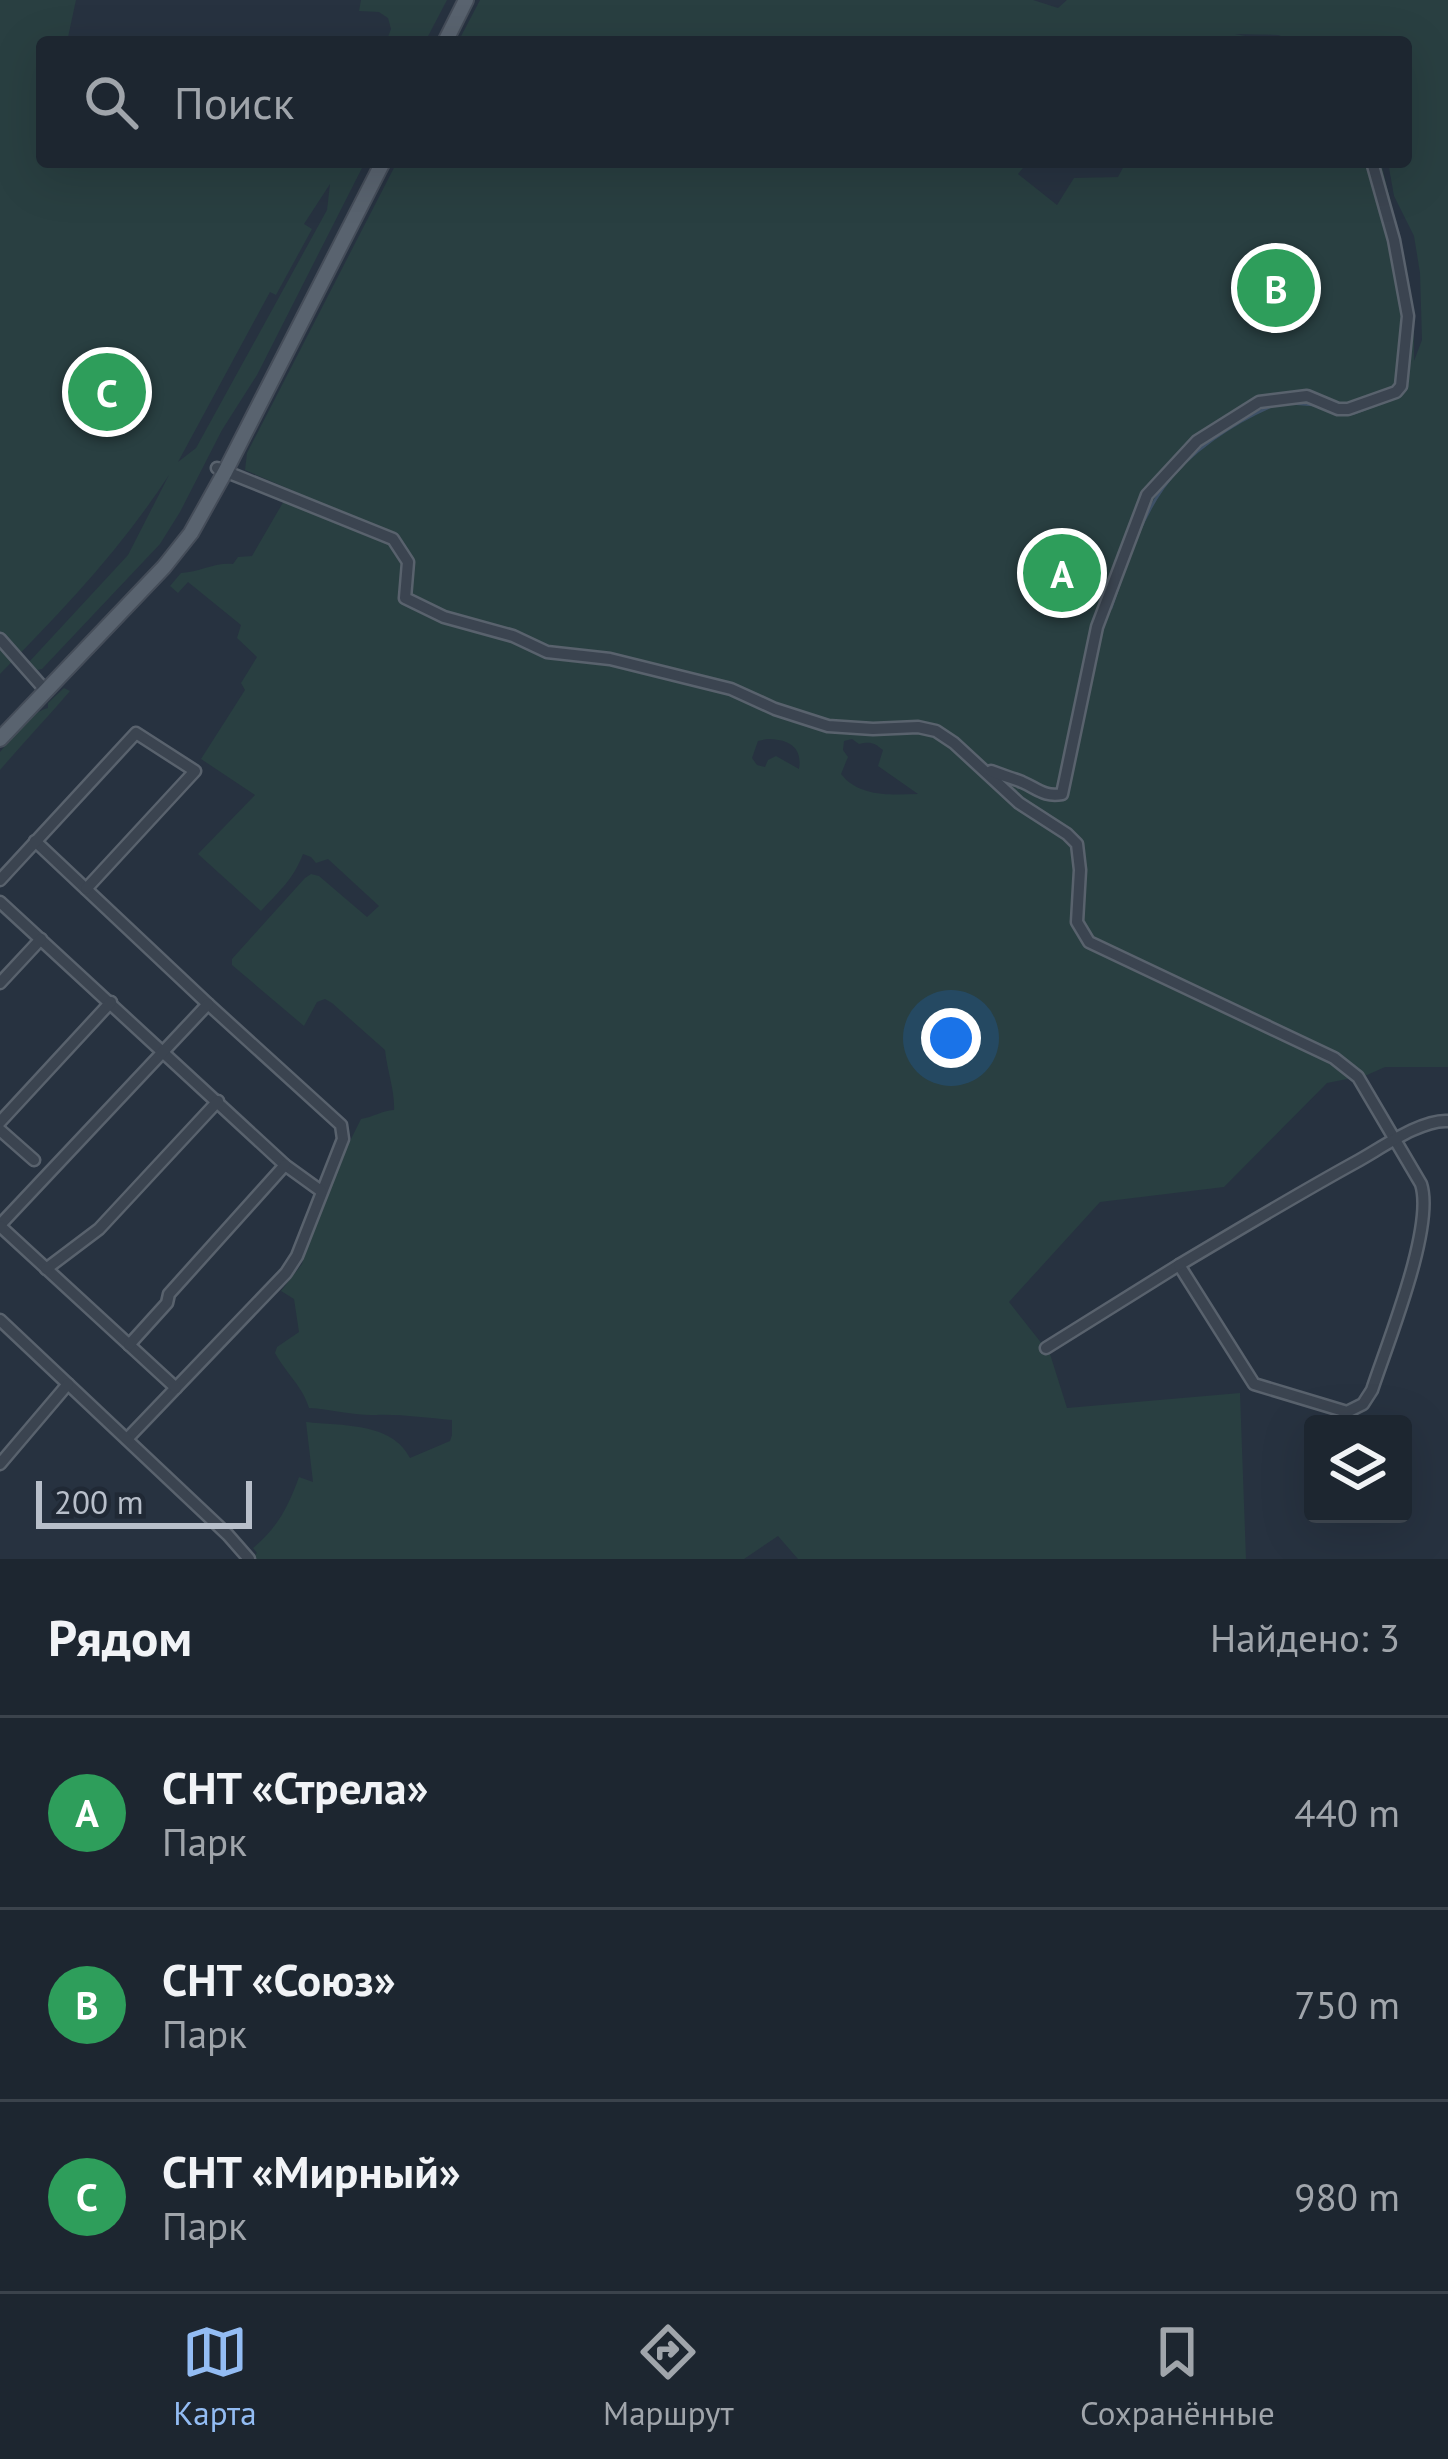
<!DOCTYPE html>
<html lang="ru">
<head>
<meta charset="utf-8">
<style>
	:root { --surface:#1d2630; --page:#252e38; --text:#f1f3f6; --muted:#a0a5ab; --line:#3b434c; --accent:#93bcf3 }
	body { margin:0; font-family:"PT Sans",sans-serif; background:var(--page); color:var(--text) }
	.controls { position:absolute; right:36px; bottom:36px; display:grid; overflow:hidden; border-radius:12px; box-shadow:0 12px 48px #0002 }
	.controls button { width:108px; height:108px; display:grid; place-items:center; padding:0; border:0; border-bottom:3px solid var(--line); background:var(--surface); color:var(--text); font:60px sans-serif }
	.scale { position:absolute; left:36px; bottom:30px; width:216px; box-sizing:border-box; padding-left:12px; border:6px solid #b8bfca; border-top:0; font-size:33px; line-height:42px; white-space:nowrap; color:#b8bfca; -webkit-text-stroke:9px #202935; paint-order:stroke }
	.you { position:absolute; left:951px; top:1038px; width:42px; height:42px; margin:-30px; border:9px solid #fff; border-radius:50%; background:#1a73e8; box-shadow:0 0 0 18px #1a73e833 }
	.badge { display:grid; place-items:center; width:78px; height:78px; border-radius:50%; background:var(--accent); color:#fff; font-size:39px; font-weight:700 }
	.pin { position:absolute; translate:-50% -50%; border:6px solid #fff; box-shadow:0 3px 12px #0006 }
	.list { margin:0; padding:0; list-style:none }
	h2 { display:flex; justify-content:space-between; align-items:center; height:156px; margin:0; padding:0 48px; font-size:51px }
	h2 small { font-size:39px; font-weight:400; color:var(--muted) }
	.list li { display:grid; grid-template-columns:78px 1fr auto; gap:36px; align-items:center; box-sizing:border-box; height:192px; padding:0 48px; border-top:3px solid var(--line) }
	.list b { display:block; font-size:45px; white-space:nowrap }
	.list p { margin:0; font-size:39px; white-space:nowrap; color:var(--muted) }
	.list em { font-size:39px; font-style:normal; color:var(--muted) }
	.icon { flex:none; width:66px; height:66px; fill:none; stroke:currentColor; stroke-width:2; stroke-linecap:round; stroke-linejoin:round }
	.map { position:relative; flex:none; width:1448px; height:1559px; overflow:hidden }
	.search { position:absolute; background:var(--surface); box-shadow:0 12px 48px #0002; left:36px; right:36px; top:36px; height:132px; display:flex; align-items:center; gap:30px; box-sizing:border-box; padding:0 42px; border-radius:12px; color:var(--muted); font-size:45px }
	.sheet { height:732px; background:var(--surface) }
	nav { display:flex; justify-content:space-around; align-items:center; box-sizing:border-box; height:168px; border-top:3px solid var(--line); background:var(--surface); font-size:33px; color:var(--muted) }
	nav a { display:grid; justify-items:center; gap:6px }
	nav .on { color:var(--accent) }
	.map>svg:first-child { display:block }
	.green { fill:#293f41; fill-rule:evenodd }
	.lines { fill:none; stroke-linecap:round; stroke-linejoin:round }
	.stream { stroke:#3e5167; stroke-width:3 }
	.minor-casing { stroke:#59626d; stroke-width:15 }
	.major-casing { stroke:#454d59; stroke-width:18 }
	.minor { stroke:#3b4450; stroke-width:10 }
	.major { stroke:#59636f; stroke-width:14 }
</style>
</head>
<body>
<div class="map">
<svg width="1448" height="1559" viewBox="0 0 1448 1559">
	<rect width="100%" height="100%" fill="#273240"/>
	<!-- green -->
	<g class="green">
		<path d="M0,0H76L67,42H42V162H347L363,166L257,375L222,430L180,512L160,544L42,669L37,670L29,662L128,555L169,475C120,550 63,610 0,674ZM330,184L327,210L196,448L178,462L270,292L276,295L312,229L304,224Z"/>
		<path d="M361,0H447L425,42H386L391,29L388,18L379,12L359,11Z"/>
		<path d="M480,0H1033L1058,8L1067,0H1448V1067H1385L1367,1075L1327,1083L1224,1187L1100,1202L1009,1302L1050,1354L1067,1408L1240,1393L1246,1559H798L778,1536L744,1559H251L257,1553L253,1548C278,1527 288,1507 299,1477L313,1482L306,1422C341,1426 392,1422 410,1458L450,1441L452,1435V1420C426,1418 401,1414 376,1415C354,1416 331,1409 309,1408C303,1387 286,1373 275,1353L277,1347L299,1332L294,1299L281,1291L302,1264L307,1241L348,1145L361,1119C373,1117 381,1111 394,1110C395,1091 387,1070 385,1050L332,1003L325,999L317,1002L304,1026L232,965V959L305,878L311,874L319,876L367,917L379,906L328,859L316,863L311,857L303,854C293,880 280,890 261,911L198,854L255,795L201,759L245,690L241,683L257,657L237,638L241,625L188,582L178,593L170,586L181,573C200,572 215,562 233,564L238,557L252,556L285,499L296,492L245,470L247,453L397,162H1028L1018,174L1057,205L1074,178L1118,177L1126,162H1381L1406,266L1414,311V361L1422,340L1420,273L1414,236L1394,196L1388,162H1406V42H1297L1278,35L1235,34L1277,42H458ZM767,739C787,739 803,746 799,769L776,756L768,760L765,767L757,765L752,758L758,741ZM852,739L859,744C870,741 875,743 883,750L878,766L918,794C890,795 859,797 841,774L848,757L843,750L844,741Z"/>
		<path d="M64,688L70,691C47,718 23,743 0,770V752C13,738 30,712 48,708V703Z"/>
	</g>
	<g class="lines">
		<!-- stream -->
		<g class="stream">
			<path d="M1290,403L1316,405"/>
			<path d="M1354,413L1397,397"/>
			<path d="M1111,608C1125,568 1138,523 1163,488C1188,452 1234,422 1274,405"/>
		</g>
		<defs>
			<g id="minor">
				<path d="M217,468L393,539L408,562L405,598L444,617L513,636L547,652L610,659L731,689L775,709L828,726L873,729L918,727L936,731L954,743L1019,803L1067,834L1077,844L1080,870L1077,922L1089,942L1334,1058L1358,1077L1421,1184C1435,1227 1387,1344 1372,1390L1363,1404L1347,1412L1254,1384L1179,1265L1046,1348"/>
				<path d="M0,639L46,691"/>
				<path d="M991,771C1001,775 1012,778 1022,782C1038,789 1044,797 1062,794L1097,627L1147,495L1197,441L1259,402L1307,396L1338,409H1348L1396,392L1401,386L1408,316L1394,240L1372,162"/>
				<path d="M35,841L208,1004L341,1125L343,1139L297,1256L286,1273L127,1439"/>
				<path d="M0,880L136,733L195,771L86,889"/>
				<path d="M0,902L285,1165L321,1191"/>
				<path d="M0,983L41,939"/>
				<path d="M0,1122L111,1002"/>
				<path d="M0,1130L34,1160"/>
				<path d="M0,1225L208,1004"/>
				<path d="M0,1226L176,1388"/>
				<path d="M1179,1265C1238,1230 1296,1195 1356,1162C1380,1149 1421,1119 1448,1121"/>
				<path d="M46,1269L99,1229L218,1101"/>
				<path d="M0,1320L228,1535L249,1559"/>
				<path d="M129,1345L167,1303L169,1294L285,1165"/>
				<path d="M0,1464L68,1384"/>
			</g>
			<g id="major">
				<path d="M445,42L466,0"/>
				<path d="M0,739L164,567L191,533L225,472L383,162"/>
			</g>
		</defs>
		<!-- minor casing -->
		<use href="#minor" class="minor-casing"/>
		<!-- major casing -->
		<use href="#major" class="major-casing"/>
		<!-- minor -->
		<use href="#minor" class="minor"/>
		<!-- major -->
		<use href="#major" class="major"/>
	</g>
</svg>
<div class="controls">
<button><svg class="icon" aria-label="layers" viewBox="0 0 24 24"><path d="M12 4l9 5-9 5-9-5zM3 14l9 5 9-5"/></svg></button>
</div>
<div class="scale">200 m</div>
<div class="you"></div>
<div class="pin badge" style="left:1062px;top:573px;background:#2e9e5b">A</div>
<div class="pin badge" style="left:1276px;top:288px;background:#2e9e5b">B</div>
<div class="pin badge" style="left:107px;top:392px;background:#2e9e5b">C</div>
<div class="search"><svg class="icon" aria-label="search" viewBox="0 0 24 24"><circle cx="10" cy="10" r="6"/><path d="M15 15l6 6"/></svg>Поиск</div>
</div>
<section class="sheet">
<h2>Рядом<small>Найдено: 3</small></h2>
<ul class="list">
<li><span class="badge" style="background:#2e9e5b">A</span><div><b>СНТ «Стрела»</b><p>Парк</p></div><em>440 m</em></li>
<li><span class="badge" style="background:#2e9e5b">B</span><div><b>СНТ «Союз»</b><p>Парк</p></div><em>750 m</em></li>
<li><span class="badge" style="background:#2e9e5b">C</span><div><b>СНТ «Мирный»</b><p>Парк</p></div><em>980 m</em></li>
</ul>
</section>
<nav>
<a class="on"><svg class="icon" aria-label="map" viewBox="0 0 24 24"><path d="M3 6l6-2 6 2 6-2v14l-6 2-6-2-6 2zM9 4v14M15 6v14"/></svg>Карта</a>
<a><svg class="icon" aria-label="directions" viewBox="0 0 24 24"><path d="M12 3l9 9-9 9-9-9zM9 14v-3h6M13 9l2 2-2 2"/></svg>Маршрут</a>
<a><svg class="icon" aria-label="saved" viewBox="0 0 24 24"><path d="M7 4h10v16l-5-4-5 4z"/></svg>Сохранённые</a>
</nav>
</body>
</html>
